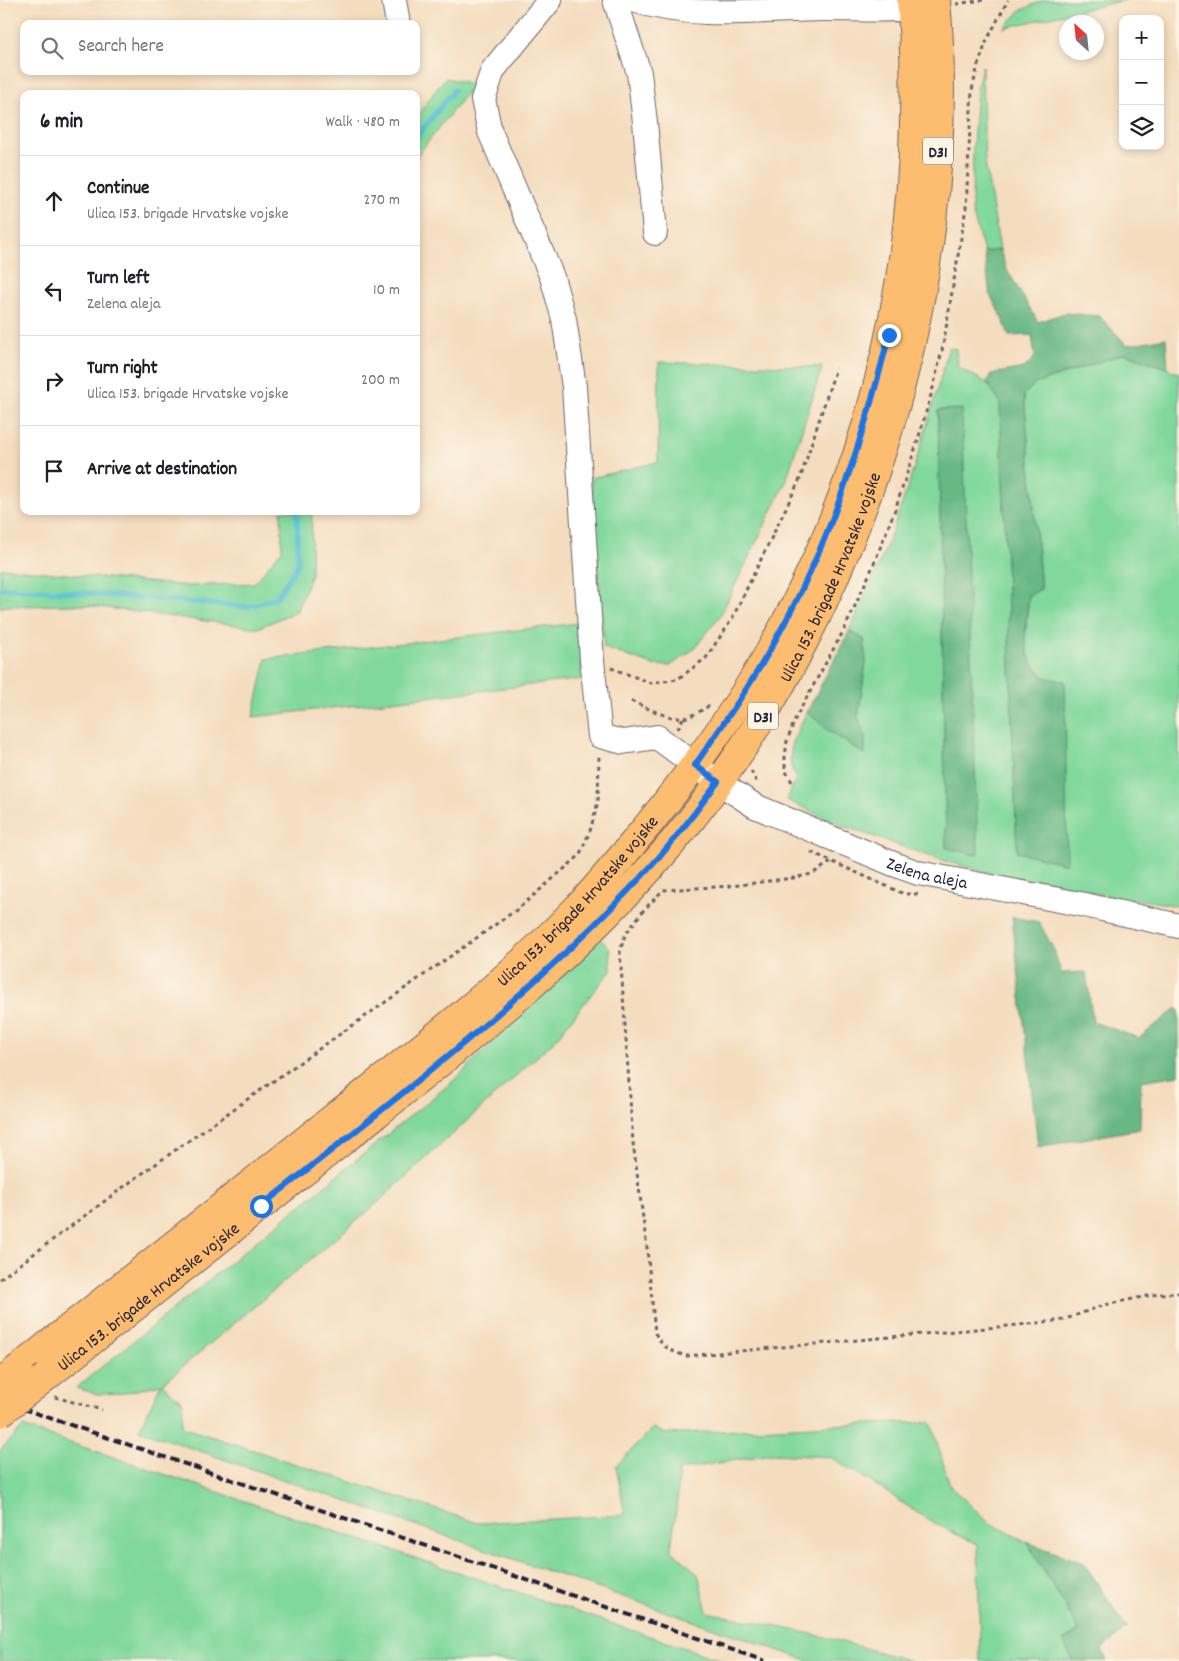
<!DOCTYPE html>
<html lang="en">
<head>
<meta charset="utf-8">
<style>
	:root { --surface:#fff; --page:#f6f6f6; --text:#202124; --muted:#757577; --line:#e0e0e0 }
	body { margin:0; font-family:Dekko,sans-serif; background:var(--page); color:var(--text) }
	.controls { position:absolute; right:15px; top:15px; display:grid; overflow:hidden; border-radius:10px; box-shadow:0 2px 8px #0003 }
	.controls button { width:45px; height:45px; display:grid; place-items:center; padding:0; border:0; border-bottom:1px solid var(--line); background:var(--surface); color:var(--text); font:25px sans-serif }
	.compass { position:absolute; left:1059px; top:15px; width:45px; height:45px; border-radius:50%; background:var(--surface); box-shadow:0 2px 8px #0003; rotate:333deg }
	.stop { position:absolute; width:15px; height:15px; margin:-11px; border:4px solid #1a73e8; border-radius:50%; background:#fff }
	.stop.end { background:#1a73e8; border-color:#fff; box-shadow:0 1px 5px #0008 }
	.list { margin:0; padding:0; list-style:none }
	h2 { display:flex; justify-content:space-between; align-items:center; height:65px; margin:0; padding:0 20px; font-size:21px }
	h2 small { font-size:16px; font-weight:400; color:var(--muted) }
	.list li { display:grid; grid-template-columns:32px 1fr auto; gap:15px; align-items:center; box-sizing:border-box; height:90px; padding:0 20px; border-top:1px solid var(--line) }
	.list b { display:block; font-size:19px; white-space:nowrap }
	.list p { margin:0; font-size:16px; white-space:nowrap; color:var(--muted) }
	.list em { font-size:16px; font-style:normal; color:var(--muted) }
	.icon { flex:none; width:28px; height:28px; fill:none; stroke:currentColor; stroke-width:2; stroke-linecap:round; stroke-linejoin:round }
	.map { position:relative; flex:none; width:1179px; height:1661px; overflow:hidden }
	.search { position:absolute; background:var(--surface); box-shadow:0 2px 8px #0003; left:20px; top:20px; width:400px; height:55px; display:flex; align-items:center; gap:12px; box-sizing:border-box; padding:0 18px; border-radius:10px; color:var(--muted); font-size:19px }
	.panel { position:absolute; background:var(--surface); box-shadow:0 2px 8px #0003; left:20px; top:90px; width:400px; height:425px; border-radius:10px }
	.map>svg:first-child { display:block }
	.green { fill:#80d89c; stroke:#517d6c; fill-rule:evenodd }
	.forest { fill:#68b884; stroke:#456d60 }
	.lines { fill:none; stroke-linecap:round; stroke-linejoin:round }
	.stream { stroke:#59c1d5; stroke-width:5 }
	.minor-casing { stroke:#6c6369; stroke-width:26 }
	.major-casing { stroke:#6c6369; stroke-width:30 }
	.path { stroke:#6c6369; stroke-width:3; stroke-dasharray:4 4; stroke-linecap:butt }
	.minor { stroke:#fff; stroke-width:24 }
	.major { stroke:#fcbd6f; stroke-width:28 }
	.rail { stroke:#22223b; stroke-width:4; stroke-dasharray:8 4; stroke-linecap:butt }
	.major-bridge-casing { stroke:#6c6369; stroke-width:30; stroke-linecap:butt }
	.major-bridge { stroke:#fcbd6f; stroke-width:28 }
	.route { stroke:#1a73e8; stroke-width:6 }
	.labels { text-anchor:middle; stroke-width:5; stroke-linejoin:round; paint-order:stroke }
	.shield { fill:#fcf5e5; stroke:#63616e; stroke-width:1 }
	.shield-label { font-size:16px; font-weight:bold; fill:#22223b }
	.street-label { font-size:18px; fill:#22223b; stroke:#fcf5e5 }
</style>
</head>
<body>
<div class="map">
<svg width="1179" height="1661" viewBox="0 0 1179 1661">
	<rect width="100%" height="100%" fill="#fcf5e5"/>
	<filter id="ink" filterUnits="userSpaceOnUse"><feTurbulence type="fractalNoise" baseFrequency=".02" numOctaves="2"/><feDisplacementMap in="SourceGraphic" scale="10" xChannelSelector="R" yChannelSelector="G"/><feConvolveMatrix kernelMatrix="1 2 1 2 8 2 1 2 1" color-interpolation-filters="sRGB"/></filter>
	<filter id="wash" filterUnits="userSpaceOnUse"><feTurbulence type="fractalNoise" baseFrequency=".0096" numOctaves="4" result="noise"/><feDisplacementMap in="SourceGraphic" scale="20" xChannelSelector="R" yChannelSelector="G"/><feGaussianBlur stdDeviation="1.12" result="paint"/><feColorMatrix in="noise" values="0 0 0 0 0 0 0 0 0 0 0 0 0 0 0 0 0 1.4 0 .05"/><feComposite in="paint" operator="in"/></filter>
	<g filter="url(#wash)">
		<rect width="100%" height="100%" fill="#f4dcbe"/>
		<!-- green -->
		<g class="green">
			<path d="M1043,0H1126L1003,28L1020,11Z"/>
			<path d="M982,66L985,162L1000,250L984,252L972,211L973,147L977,89Z"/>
			<path d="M445,78L474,84L416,157V117Z"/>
			<path d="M949,347L956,349L958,367L987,383L1000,402L1017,852L1043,676L1030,660L1025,640L1029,594L1041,589L1024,395L1035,384L1125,353L1179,373V907L1168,904L1111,896L1000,876L938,859L840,825L787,800L796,778C782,756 797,732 807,712L829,731L865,737L858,717L866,662L864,639L849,631C867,592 885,553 899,512C918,458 934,402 949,347ZM938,411L978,855H977L946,847Z"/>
			<path d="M659,362L822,367L785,484L720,616L694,649L670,666L653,665L604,648L591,478L658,462Z"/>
			<path d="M281,511H312L311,574L297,611L258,628L84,605L6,606L0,608V569L3,568L189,586L254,583L282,550Z"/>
			<path d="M579,623L583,679L253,717L266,659Z"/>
			<path d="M600,938L610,949L611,970L554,1041L374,1206L162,1384L183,1402L182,1427L478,1523L625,1515L616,1466L653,1428L666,1434L832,1425L931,1422L950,1486L988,1522L1027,1542L1079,1630L1063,1641L1073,1661H980L978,1544L951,1532L922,1516L881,1488L830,1457L771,1454L679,1470L677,1502L671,1549L698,1574L707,1612L821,1636L911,1661H809L139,1430L161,1384L125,1393L97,1394L76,1388L457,1078L525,1008Z"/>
			<path d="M23,1427L724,1661H0V1450Z"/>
		</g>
		<!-- forest -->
		<g class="forest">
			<path d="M1000,250L1006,268L1038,322L1065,313L1099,316L1127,345L1166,338L1168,369L1125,353L1035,384L1024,395L1041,589L1029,595C1026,621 1018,657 1043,676C1048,679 1059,680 1065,681L1067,864L1017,852L1000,402L987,383L991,374L1024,368L1035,357L1032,335L1009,336L1003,319L990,295L984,252Z"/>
			<path d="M962,409L978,855L946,848L938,410Z"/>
			<path d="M849,631L864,639L866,662L858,717L865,737V755L829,731L807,712Z"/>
			<path d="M1012,917L1039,922L1054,950L1061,973L1086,972L1093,1022L1139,1038L1177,1008L1179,1009V1075L1141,1081L1140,1129L1038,1147Z"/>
			<path d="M1027,1542L1084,1563L1127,1628L1102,1649L1107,1661H1073L1063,1641L1079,1630Z"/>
		</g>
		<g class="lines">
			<!-- stream -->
			<g class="stream">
				<path d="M416,138L454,90"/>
				<path d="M0,589L3,588L81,593L249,607L277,597L298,564L297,511"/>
			</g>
		</g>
	</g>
	<g filter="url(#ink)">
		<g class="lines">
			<defs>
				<g id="minor">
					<path d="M394,0L398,24"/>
					<path id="s1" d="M550,0L493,70L483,99L490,132L552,277L564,319L574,387L592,660L600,736L623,742L657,737L718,782L755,806L891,863L918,873L1080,904L1179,926"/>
					<path d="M615,0L639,73L645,122L655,233"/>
					<path d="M633,0C694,20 760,10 823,9C859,9 894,11 930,7"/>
				</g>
				<g id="major">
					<path id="s2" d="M19,1368C125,1284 231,1200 337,1115C420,1049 506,983 579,906C597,887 613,867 630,847C685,781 738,711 779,635C864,479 911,299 914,121C915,81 915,40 911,0"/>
					<path id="s3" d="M46,1377C146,1298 246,1218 345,1139C460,1047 578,955 673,842C858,621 962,287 936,0"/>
				</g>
			</defs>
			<!-- minor casing -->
			<use href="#minor" class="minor-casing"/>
			<!-- major casing -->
			<use href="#major" class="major-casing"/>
			<!-- path -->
			<g class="path">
				<path d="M956,4L983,0"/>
				<path d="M611,668L651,683L678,679L706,658L732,619L800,479L836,368"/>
				<path d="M631,701C643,706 670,720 683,718C691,717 705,709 711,704"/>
				<path d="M678,729L683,718"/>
				<path d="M751,771L757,783"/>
				<path d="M792,782L785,770V757L787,741L796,717L845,628L873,566L896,507L917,443L933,388L943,346L966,208L972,90L978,65L987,40L1008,0"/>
				<path d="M811,852L904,894H918"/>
				<path d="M831,862L812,874L793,878L731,886L663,890L643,911L625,935L620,951L633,1143L647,1248L655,1333C663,1348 670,1351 686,1356L1019,1325L1063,1320L1104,1305L1157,1294L1179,1293"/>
				<path d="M0,1279L133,1180L519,908L579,856L590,831L598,802L599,754"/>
				<path d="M55,1397L102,1410"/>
			</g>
			<!-- minor -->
			<use href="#minor" class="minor"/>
			<!-- major -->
			<use href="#major" class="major"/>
			<!-- rail -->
			<path class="rail" d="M0,1401L765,1661"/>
			<defs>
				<g id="major-bridge">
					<path d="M0,1383L19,1368"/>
					<path d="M0,1413L46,1377"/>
				</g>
			</defs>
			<!-- major-bridge casing -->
			<use href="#major-bridge" class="major-bridge-casing"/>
			<!-- major-bridge -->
			<use href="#major-bridge" class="major-bridge"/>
		</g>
	</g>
	<g class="lines" filter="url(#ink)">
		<!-- route -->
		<path class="route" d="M261,1206C393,1101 527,999 642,876C670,847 694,814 718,782L695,765C724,723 753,682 777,637C830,543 863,439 889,335"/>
	</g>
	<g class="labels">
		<!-- shield labels -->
		<g class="shield">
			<rect x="923" y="137.5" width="30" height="27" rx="4"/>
			<rect x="748" y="702.5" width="30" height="27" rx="4"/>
		</g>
		<g class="shield-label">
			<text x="938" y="157">D31</text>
			<text x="763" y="722">D31</text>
		</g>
		<!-- street labels -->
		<g class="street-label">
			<text dy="6" stroke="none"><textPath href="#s3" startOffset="1135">Ulica 153. brigade Hrvatske vojske</textPath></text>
			<text dy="6" stroke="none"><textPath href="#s1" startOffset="1138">Zelena aleja</textPath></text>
			<text dy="6" stroke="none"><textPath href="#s2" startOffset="729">Ulica 153. brigade Hrvatske vojske</textPath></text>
			<text dy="6" stroke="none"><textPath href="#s3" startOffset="130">Ulica 153. brigade Hrvatske vojske</textPath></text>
		</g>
	</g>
</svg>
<div class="controls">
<button>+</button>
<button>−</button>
<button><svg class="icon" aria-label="layers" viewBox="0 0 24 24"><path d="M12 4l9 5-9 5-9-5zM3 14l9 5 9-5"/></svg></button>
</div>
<svg class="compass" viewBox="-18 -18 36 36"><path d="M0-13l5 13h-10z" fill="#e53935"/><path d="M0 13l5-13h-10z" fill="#757577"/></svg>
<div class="stop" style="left:261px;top:1206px"></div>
<div class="stop end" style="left:889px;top:335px"></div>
<div class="search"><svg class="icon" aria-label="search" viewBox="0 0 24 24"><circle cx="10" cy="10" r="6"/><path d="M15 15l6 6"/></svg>Search here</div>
<section class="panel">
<h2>6 min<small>Walk · 480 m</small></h2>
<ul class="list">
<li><svg class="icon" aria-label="ahead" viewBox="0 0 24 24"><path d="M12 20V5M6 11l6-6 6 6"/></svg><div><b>Continue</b><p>Ulica 153. brigade Hrvatske vojske</p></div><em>270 m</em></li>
<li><svg class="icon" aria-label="left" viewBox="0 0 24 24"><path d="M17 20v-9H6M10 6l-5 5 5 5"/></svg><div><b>Turn left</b><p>Zelena aleja</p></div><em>10 m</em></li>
<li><svg class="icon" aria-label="right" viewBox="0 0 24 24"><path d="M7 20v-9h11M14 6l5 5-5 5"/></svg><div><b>Turn right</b><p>Ulica 153. brigade Hrvatske vojske</p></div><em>200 m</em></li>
<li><svg class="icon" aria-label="arrive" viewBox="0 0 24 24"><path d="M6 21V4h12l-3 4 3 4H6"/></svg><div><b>Arrive at destination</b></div></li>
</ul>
</section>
</div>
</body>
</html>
